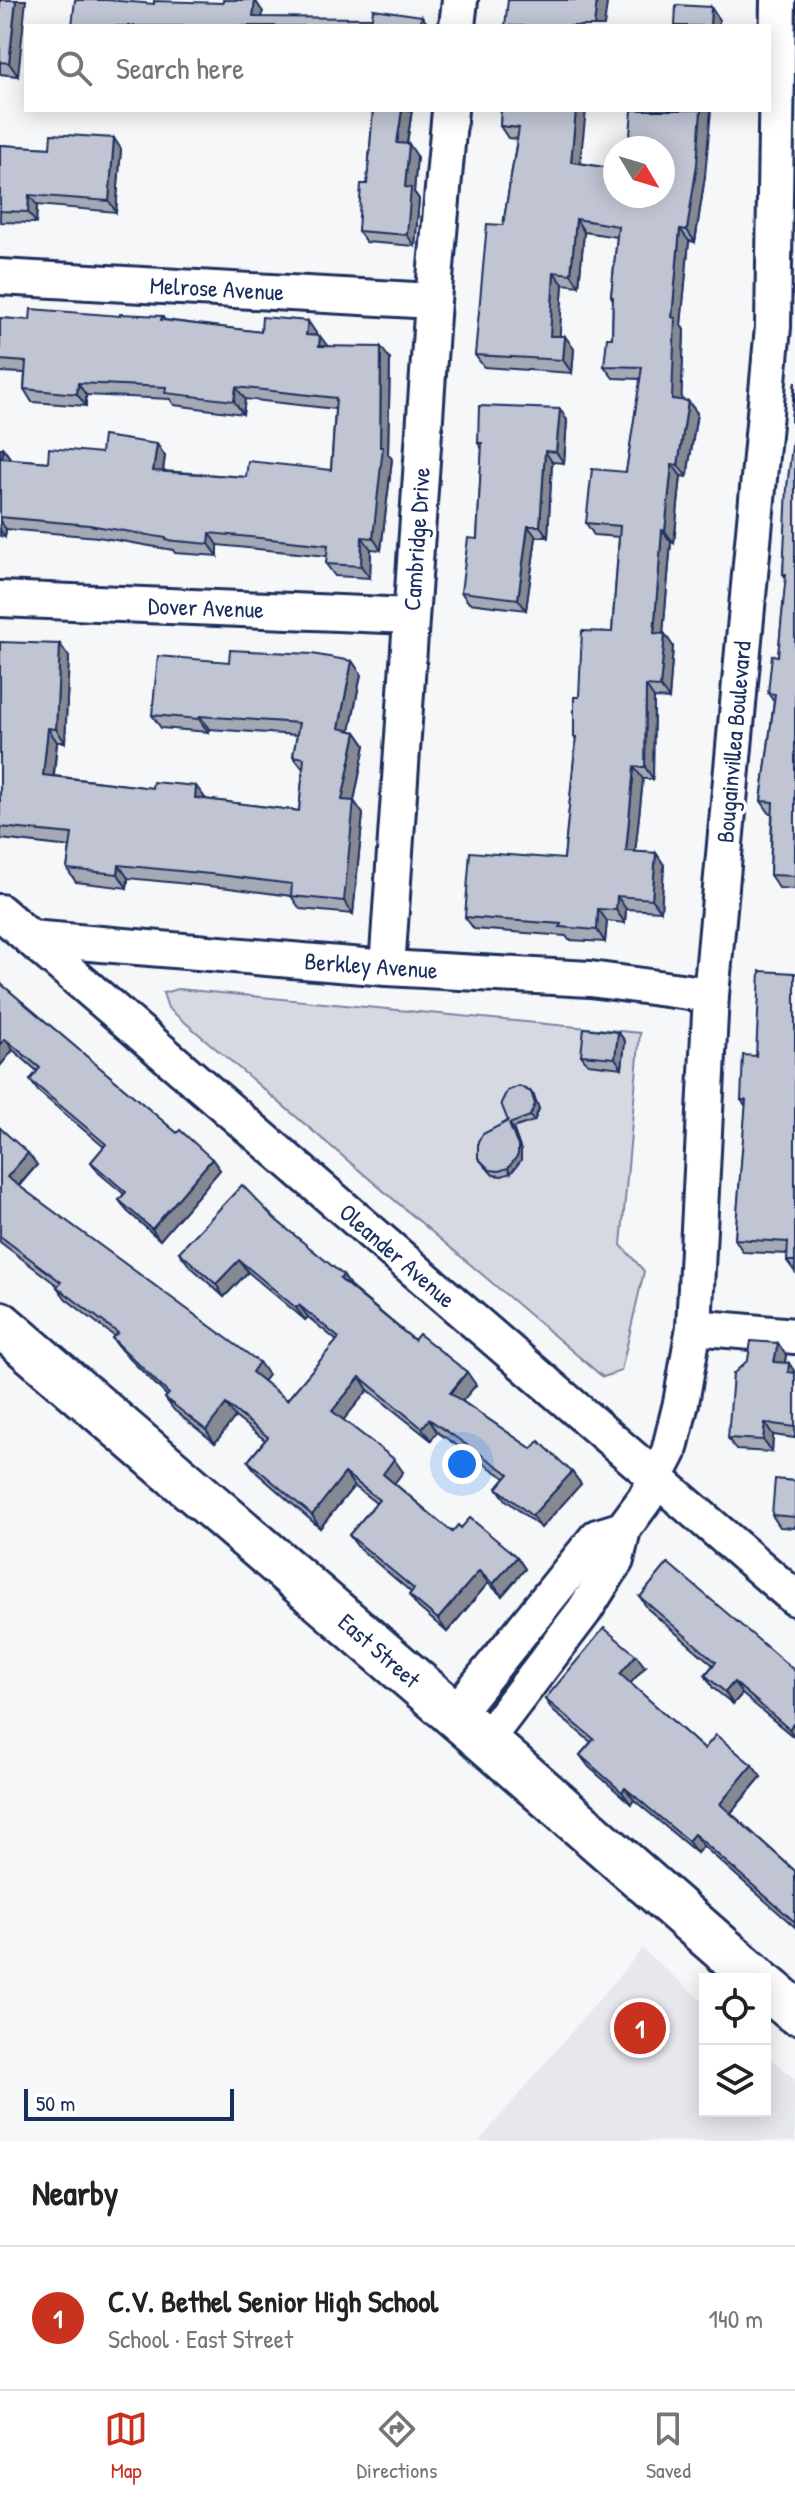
<!DOCTYPE html>
<html lang="en">
<head>
<meta charset="utf-8">
<style>
	:root { --surface:#fff; --page:#f2f2f2; --text:#222; --muted:#767676; --line:#e0e0e0; --accent:#c8321e }
	body { margin:0; font-family:"Patrick Hand",sans-serif; background:var(--page); color:var(--text) }
	.controls { position:absolute; right:24px; bottom:24px; display:grid; overflow:hidden; border-radius:0px; box-shadow:0 4px 20px #0003 }
	.controls button { width:72px; height:72px; display:grid; place-items:center; padding:0; border:0; border-bottom:2px solid var(--line); background:var(--surface); color:var(--text); font:40px sans-serif }
	.compass { position:absolute; left:603px; top:136px; width:72px; height:72px; border-radius:50%; background:var(--surface); box-shadow:0 4px 20px #0003; rotate:128deg }
	.scale { position:absolute; left:24px; bottom:20px; width:210px; box-sizing:border-box; padding-left:8px; border:4px solid #1b2f5e; border-top:0; font-size:22px; line-height:28px; white-space:nowrap; color:#1b2f5e; -webkit-text-stroke:6px #fff; paint-order:stroke }
	.you { position:absolute; left:462px; top:1464px; width:28px; height:28px; margin:-20px; border:6px solid #fff; border-radius:50%; background:#1a73e8; box-shadow:0 0 0 12px #1a73e833 }
	.badge { display:grid; place-items:center; width:52px; height:52px; border-radius:50%; background:var(--accent); color:#fff; font-size:26px; font-weight:700 }
	.pin { position:absolute; translate:-50% -50%; border:4px solid #fff; box-shadow:0 2px 8px #0006 }
	.list { margin:0; padding:0; list-style:none }
	h2 { display:flex; justify-content:space-between; align-items:center; height:104px; margin:0; padding:0 32px; font-size:34px }
	h2 small { font-size:26px; font-weight:400; color:var(--muted) }
	.list li { display:grid; grid-template-columns:52px 1fr auto; gap:24px; align-items:center; box-sizing:border-box; height:144px; padding:0 32px; border-top:2px solid var(--line) }
	.list b { display:block; font-size:30px; white-space:nowrap }
	.list p { margin:0; font-size:26px; white-space:nowrap; color:var(--muted) }
	.list em { font-size:26px; font-style:normal; color:var(--muted) }
	.icon { flex:none; width:44px; height:44px; fill:none; stroke:currentColor; stroke-width:2; stroke-linecap:round; stroke-linejoin:round }
	.map { position:relative; flex:none; width:795px; height:2141px; overflow:hidden }
	.search { position:absolute; background:var(--surface); box-shadow:0 4px 20px #0003; left:24px; right:24px; top:24px; height:88px; display:flex; align-items:center; gap:20px; box-sizing:border-box; padding:0 28px; border-radius:0px; color:var(--muted); font-size:30px }
	.sheet { height:248px; background:var(--surface) }
	nav { display:flex; justify-content:space-around; align-items:center; box-sizing:border-box; height:112px; border-top:2px solid var(--line); background:var(--surface); font-size:22px; color:var(--muted) }
	nav a { display:grid; justify-items:center; gap:4px }
	nav .on { color:var(--accent) }
	.map>svg:first-child { display:block }
	.built { fill:#e6e8ee }
	.green { fill:#d6d9e2; stroke:#7884a0; stroke-width:2 }
	.lines { fill:none; stroke-linecap:round; stroke-linejoin:round }
	.street-casing { stroke:#1b2f5e; stroke-width:40 }
	.secondary-casing { stroke:#1b2f5e; stroke-width:50 }
	.street { stroke:#fff; stroke-width:34 }
	.secondary { stroke:#fff; stroke-width:44 }
	.wall { fill:#a5a9b5; stroke:#1b2f5e; stroke-width:2 }
	.shaded-wall { fill:#868994; stroke:#1b2f5e; stroke-width:2 }
	.building { fill:#c0c4d3; stroke:#1b2f5e; stroke-width:2 }
	.labels { text-anchor:middle; stroke-width:7; stroke-linejoin:round; paint-order:stroke }
	.street-label { font-size:24px; fill:#1b2f5e; stroke:#fff }
</style>
</head>
<body>
<div class="map">
<svg width="795" height="2141" viewBox="0 0 795 2141">
	<rect width="100%" height="100%" fill="#f6f7f9"/>
	<filter id="ink" filterUnits="userSpaceOnUse"><feTurbulence type="fractalNoise" baseFrequency=".0125" numOctaves="2"/><feDisplacementMap in="SourceGraphic" scale="16" xChannelSelector="R" yChannelSelector="G"/><feConvolveMatrix kernelMatrix="1 2 1 2 8 2 1 2 1" color-interpolation-filters="sRGB"/></filter>
	<g filter="url(#ink)">
		<!-- built -->
		<path class="built" d="M642,1949L705,2003V2111H765V2054L795,2079V2141H479Z"/>
		<!-- green -->
		<path class="green" d="M178,989L640,1033L621,1245L644,1271L621,1371L603,1377L168,1008L163,993Z"/>
		<g class="lines">
			<defs>
				<g id="street">
					<path d="M457,26L460,0"/>
					<path d="M0,277L433,301"/>
					<path d="M0,599L411,616"/>
					<path d="M0,912L795,1598"/>
					<path d="M30,938L387,968L590,979L711,995"/>
					<path d="M387,968L433,301L450,110"/>
					<path d="M694,1327L795,1336"/>
					<path d="M454,1715L597,1537L623,1529"/>
					<path d="M485,1741L584,1611L616,1560L623,1529L645,1499L669,1452L681,1403L694,1327L711,995L773,327L778,0"/>
				</g>
				<g id="secondary">
					<path d="M0,1324L485,1741L757,1979"/>
					<path d="M765,1986L795,2011"/>
				</g>
			</defs>
			<!-- street casing -->
			<use href="#street" class="street-casing"/>
			<!-- secondary casing -->
			<use href="#secondary" class="secondary-casing"/>
			<!-- street -->
			<use href="#street" class="street"/>
			<!-- secondary -->
			<use href="#secondary" class="secondary"/>
		</g>
		<!-- wall -->
		<g class="wall">
			<path d="M0,0L18,76L0,74Z"/>
			<path d="M367,110H412L407,144L417,156L414,192L419,199L415,246L366,242L358,231L367,184L373,111Z"/>
			<path d="M501,110L580,163L615,169L705,176L695,242L689,241L681,325L684,330L681,400L688,401L697,413L687,477L681,476L674,543L671,542L663,634L673,646L669,699L654,698L653,779H643L635,852L656,853L664,865L661,911L626,909L625,923L607,921L605,942L569,940L566,936L474,929L465,917L564,859L576,740L574,737L579,697L612,632L619,537L594,535L586,523L626,472L641,379L613,378L604,366L612,338L613,300L611,296L617,237L584,232L579,286L563,284L559,336L574,349L572,373L484,367L475,355L503,225L517,139L508,138L500,126Z"/>
			<path d="M0,145L50,148L121,149L116,212L37,205L36,223L0,222Z"/>
			<path d="M120,316H162L165,320L261,332L316,333V336L327,346L390,359L388,454L392,459L381,550L371,549L370,578L335,576L326,564L327,556L218,545V556L175,553L173,550L98,537L6,529L5,537L0,536V448H3L11,459L48,462L101,453L165,456L163,471L246,477L331,470L335,409L245,399L243,414L174,405L170,399L86,395V406L32,402L24,389L25,373L0,372V318L30,320Z"/>
			<path d="M795,381V889L779,888L770,875L772,814H770L761,801L774,702L768,693L778,656L786,578L783,574L794,426L791,421Z"/>
			<path d="M567,420L564,463L552,462L548,537H536L526,610L469,603L461,592L477,539L482,449L478,443Z"/>
			<path d="M0,642L69,657L65,742H57L54,776L152,788L196,786L205,799L299,811L303,769L293,756L297,735L209,729L208,732L161,728L152,715L229,662L352,661L361,674L350,731L356,732L365,745L354,801L363,814L353,914L300,909L291,896L229,888L128,878L127,888L76,882L67,869L70,847L1,839Z"/>
			<path d="M795,973V1272L787,1261L788,1254L743,1252L735,1239L746,1106L741,1100L756,1056Z"/>
			<path d="M0,983L177,1133L212,1159L220,1170L160,1240L127,1211L119,1200L124,1194L99,1173L91,1162L104,1147L38,1091L30,1080L37,1071L13,1050L0,1066Z"/>
			<path d="M618,1032L625,1041L622,1068L588,1064L581,1055Z"/>
			<path d="M534,1096L539,1109L534,1121L513,1128L521,1151V1160L511,1173L502,1176L493,1175L478,1158Z"/>
			<path d="M0,1128L37,1165L19,1186L268,1375L263,1381L287,1400L337,1341L308,1317L305,1320L248,1272L224,1297L188,1264L179,1252L276,1220L352,1288L414,1340L476,1385L462,1401L532,1449L572,1472L581,1484L541,1528L506,1500L497,1488L505,1478L437,1432L431,1440L368,1390L343,1420L403,1472L394,1483L452,1532L461,1528L517,1557L525,1569L502,1596L488,1583L447,1632L418,1607L409,1595L411,1592L358,1547L349,1535L376,1503L354,1486L320,1528L257,1473L248,1461L265,1440L235,1417L215,1443L174,1410L165,1398L167,1396L121,1350L112,1338L114,1336L66,1299L57,1287L58,1286L0,1242Z"/>
			<path d="M786,1355L785,1363L795,1372V1438L773,1435L772,1452L736,1450L728,1438Z"/>
			<path d="M795,1481V1528L780,1527L772,1515Z"/>
			<path d="M640,1597L795,1671V1738L742,1694L733,1704L713,1688L705,1675L713,1665L648,1609Z"/>
			<path d="M645,1667L630,1683L704,1749L761,1777L731,1813L795,1871V1927L703,1846L697,1853L634,1800L631,1804L589,1767L580,1755L591,1742L553,1711L545,1699Z"/>
		</g>
		<!-- shaded-wall -->
		<g class="shaded-wall">
			<path d="M16,0H26L18,76L9,63Z"/>
			<path d="M255,0L263,12L261,26L253,17Z"/>
			<path d="M597,0H604L607,4L604,26H594Z"/>
			<path d="M711,7L719,20V26H710Z"/>
			<path d="M422,16L429,26H420Z"/>
			<path d="M402,110H412L405,155L397,143Z"/>
			<path d="M576,110H586L579,174L571,162Z"/>
			<path d="M701,110H711L705,176L695,242L687,230Z"/>
			<path d="M114,138L121,149L116,212L109,201Z"/>
			<path d="M409,144L417,156L414,192L419,199L415,246L407,235L405,187Z"/>
			<path d="M29,195L37,205L36,223L28,212Z"/>
			<path d="M576,219L584,232L579,286L571,274Z"/>
			<path d="M680,229L689,241L681,325L684,330L681,411L672,399V317Z"/>
			<path d="M554,272L563,284L559,348L550,336Z"/>
			<path d="M308,321L316,333L315,347L306,335Z"/>
			<path d="M320,336L329,348L319,346Z"/>
			<path d="M565,336L574,349L572,373L563,360Z"/>
			<path d="M381,347L390,359L388,454L392,459L381,550L373,538L380,447Z"/>
			<path d="M78,383L86,395V406L77,394Z"/>
			<path d="M236,387L245,399L243,414L234,401Z"/>
			<path d="M688,401L697,413L687,477L678,465Z"/>
			<path d="M560,409L567,420L564,463L556,452Z"/>
			<path d="M157,444L165,456L161,483L153,471Z"/>
			<path d="M3,448L11,460L2,458Z"/>
			<path d="M545,451L552,462L548,537L540,526Z"/>
			<path d="M672,464L681,476L674,543L665,531Z"/>
			<path d="M0,521L6,529L5,537L0,530Z"/>
			<path d="M528,526L536,537L526,610L518,599Z"/>
			<path d="M662,530L671,542L662,645L654,633Z"/>
			<path d="M210,533L218,545V556L209,544Z"/>
			<path d="M362,537L371,549L370,578L361,566Z"/>
			<path d="M665,634L673,646L669,699L660,687Z"/>
			<path d="M60,644L69,657L65,742L56,729Z"/>
			<path d="M352,661L361,674L348,742L339,728Z"/>
			<path d="M646,686L654,698L653,779L645,767Z"/>
			<path d="M200,716L209,729L208,732L199,719Z"/>
			<path d="M48,728L57,742L52,788L43,775Z"/>
			<path d="M356,732L365,745L354,801L363,814L353,914L344,901L342,800Z"/>
			<path d="M634,767L643,779L634,863L626,851Z"/>
			<path d="M196,786L206,799L195,798Z"/>
			<path d="M656,853L664,865L661,911L652,899Z"/>
			<path d="M119,865L128,878L127,888L118,874Z"/>
			<path d="M617,896L626,909L625,923L616,910Z"/>
			<path d="M598,909L607,921L605,942L597,930Z"/>
			<path d="M618,1032L625,1041L622,1068L615,1058Z"/>
			<path d="M5,1039L13,1050L0,1066V1045Z"/>
			<path d="M531,1092L534,1096L539,1109L534,1121L530,1116Z"/>
			<path d="M509,1124L513,1128L521,1151V1160L511,1173L508,1168Z"/>
			<path d="M28,1153L37,1165L15,1189L7,1177Z"/>
			<path d="M212,1159L220,1170L160,1240L152,1229Z"/>
			<path d="M239,1260L248,1272L224,1297L216,1284Z"/>
			<path d="M343,1275L352,1288L340,1279Z"/>
			<path d="M299,1305L308,1317L305,1320L296,1308Z"/>
			<path d="M778,1343L786,1355L783,1374L774,1362Z"/>
			<path d="M259,1362L268,1375L261,1384L252,1372Z"/>
			<path d="M789,1363L795,1372V1382L788,1372Z"/>
			<path d="M467,1372L476,1385L459,1405L450,1393Z"/>
			<path d="M360,1377L368,1390L341,1423L332,1411Z"/>
			<path d="M226,1404L235,1417L215,1443L206,1430Z"/>
			<path d="M429,1419L437,1432L431,1440L422,1428Z"/>
			<path d="M765,1423L773,1435L772,1452L763,1440Z"/>
			<path d="M394,1459L403,1472L392,1486L383,1474Z"/>
			<path d="M572,1472L581,1484L541,1528L532,1516Z"/>
			<path d="M345,1473L354,1486L320,1528L312,1515Z"/>
			<path d="M517,1557L525,1569L502,1596L493,1584Z"/>
			<path d="M479,1571L488,1583L447,1632L438,1619Z"/>
			<path d="M636,1655L645,1667L628,1686L620,1674Z"/>
			<path d="M734,1682L742,1694L733,1704L725,1692Z"/>
			<path d="M794,1723L795,1724V1737L789,1729Z"/>
			<path d="M752,1765L761,1777L728,1816L720,1804Z"/>
			<path d="M625,1788L634,1800L631,1804L622,1792Z"/>
			<path d="M694,1834L703,1846L697,1853L688,1841Z"/>
		</g>
		<!-- building -->
		<g class="building">
			<path d="M0,0H16L9,63L0,62Z"/>
			<path d="M75,0H107L154,4V1L223,3V0H255L253,17L372,18L373,9L422,16L420,26H72Z"/>
			<path d="M508,0H597L594,26H505Z"/>
			<path d="M676,5L711,7L710,26H675Z"/>
			<path d="M373,110H402L397,143L409,144L405,187L411,188L407,235L358,231L361,184H367Z"/>
			<path d="M501,110H576L571,162L615,169V196H663V148H629L632,110H701L697,164L687,230L680,229L672,317L675,318L672,399L688,401L678,465L672,464L665,531L662,530L654,633L665,634L660,687L646,686L645,767H634L626,851L656,853L652,899L617,896L616,910L598,909L597,930L560,927L561,924L465,917L470,852L564,859L576,737H574V697H579L582,631L612,632L620,526L586,523L592,469L626,472L642,367L604,366L607,338H612L613,297L611,296L618,226L576,219L571,274L554,272L550,336H565L563,360L475,355L487,224L503,225L519,128L500,126Z"/>
			<path d="M51,134L114,138L109,201L29,195L28,212L0,211V145L50,148Z"/>
			<path d="M31,309L120,316V314L162,316L161,320L261,332L262,317L308,321L306,335L320,336L319,346L381,347L380,447H383L373,538L362,537L361,566L326,564L328,545L210,533L209,544L166,540V538L89,525L0,517V448H3L2,458L48,462L49,448L101,453L103,436L157,444L153,471L246,477L248,461L331,470L336,398L236,387L234,401L165,393L166,387L78,383L77,394L24,389L26,362L0,360V318L30,320Z"/>
			<path d="M795,381V876L770,875L773,802L761,801L775,694L768,693L772,655L778,656L786,574H783L787,487L795,422L791,421Z"/>
			<path d="M479,406L560,409L556,452L545,451L540,526H528L518,599L461,592L468,538L477,539L482,443H478Z"/>
			<path d="M0,642L60,644L56,729L48,728L43,775L152,788L153,782L196,786L195,798L299,811L304,758L293,756L299,723L200,716L199,719L152,715L158,656L229,662L230,650L312,654L352,661L339,728L356,732L342,800L354,801L344,901L291,896L292,884L220,875L119,865L118,874L67,869L72,834L0,827Z"/>
			<path d="M760,971L795,973V1261H787L788,1242L735,1239L746,1100H741L743,1055L756,1056Z"/>
			<path d="M0,983L177,1133L180,1130L212,1159L152,1229L119,1200L126,1192L91,1162L106,1144L30,1080L40,1068L5,1039L0,1045Z"/>
			<path d="M584,1028L618,1032L615,1058L581,1055Z"/>
			<path d="M519,1086L531,1092L535,1104L530,1116L509,1124L518,1146V1155L508,1168L499,1171L490,1170L478,1158V1141L483,1134L508,1121L501,1103L507,1091Z"/>
			<path d="M0,1128L28,1153L7,1177L259,1362L252,1372L287,1400L339,1338L299,1305L296,1308L239,1260L216,1284L179,1252L242,1185L276,1220L343,1275L340,1279L387,1318L414,1340L419,1334L467,1372L450,1393L532,1449L539,1441L572,1472L532,1516L497,1488L509,1474L429,1419L422,1428L360,1377L332,1411L394,1459L383,1474L452,1532L458,1525L461,1528L470,1518L517,1557L493,1584L479,1571L438,1619L409,1595L414,1589L349,1535L379,1500L345,1473L312,1515L248,1461L268,1437L226,1404L206,1430L165,1398L169,1394L112,1338L118,1333L57,1287L61,1282L0,1236Z"/>
			<path d="M751,1341L778,1343L774,1362L789,1363L788,1372L795,1373V1427L765,1423L763,1440L728,1438L733,1374L748,1360Z"/>
			<path d="M775,1479L795,1481V1517L772,1515Z"/>
			<path d="M668,1563L795,1671V1724L794,1723L789,1729L734,1682L725,1692L705,1675L716,1662L640,1597Z"/>
			<path d="M604,1628L636,1655L620,1674L704,1749L716,1735L752,1765L720,1804L795,1871V1922L694,1834L688,1841L625,1788L622,1792L580,1755L594,1739L545,1699Z"/>
		</g>
	</g>
	<g class="labels">
		<!-- street labels -->
		<g class="street-label">
			<text transform="translate(217 289) rotate(3)" y="8">Melrose Avenue</text>
			<text transform="translate(417 539) rotate(-86)" y="8">Cambridge Drive</text>
			<text transform="translate(206 608) rotate(2)" y="8">Dover Avenue</text>
			<text transform="translate(734 742) rotate(-85)" y="8">Bougainvillea Boulevard</text>
			<text transform="translate(371 966) rotate(4)" y="8">Berkley Avenue</text>
			<text transform="translate(397 1256) rotate(41)" y="8">Oleander Avenue</text>
			<text transform="translate(379 1651) rotate(41)" y="8">East Street</text>
		</g>
	</g>
</svg>
<div class="controls">
<button><svg class="icon" aria-label="locate" viewBox="0 0 24 24"><circle cx="12" cy="12" r="6"/><path d="M12 2v4M12 18v4M2 12h4M18 12h4"/></svg></button>
<button><svg class="icon" aria-label="layers" viewBox="0 0 24 24"><path d="M12 4l9 5-9 5-9-5zM3 14l9 5 9-5"/></svg></button>
</div>
<svg class="compass" viewBox="-18 -18 36 36"><path d="M0-13l5 13h-10z" fill="#e53935"/><path d="M0 13l5-13h-10z" fill="#767676"/></svg>
<div class="scale">50 m</div>
<div class="you"></div>
<div class="pin badge" style="left:640px;top:2028px">1</div>
<div class="search"><svg class="icon" aria-label="search" viewBox="0 0 24 24"><circle cx="10" cy="10" r="6"/><path d="M15 15l6 6"/></svg>Search here</div>
</div>
<section class="sheet">
<h2>Nearby<small></small></h2>
<ul class="list">
<li><span class="badge">1</span><div><b>C.V. Bethel Senior High School</b><p>School · East Street</p></div><em>140 m</em></li>
</ul>
</section>
<nav>
<a class="on"><svg class="icon" aria-label="map" viewBox="0 0 24 24"><path d="M3 6l6-2 6 2 6-2v14l-6 2-6-2-6 2zM9 4v14M15 6v14"/></svg>Map</a>
<a><svg class="icon" aria-label="directions" viewBox="0 0 24 24"><path d="M12 3l9 9-9 9-9-9zM9 14v-3h6M13 9l2 2-2 2"/></svg>Directions</a>
<a><svg class="icon" aria-label="saved" viewBox="0 0 24 24"><path d="M7 4h10v16l-5-4-5 4z"/></svg>Saved</a>
</nav>
</body>
</html>
